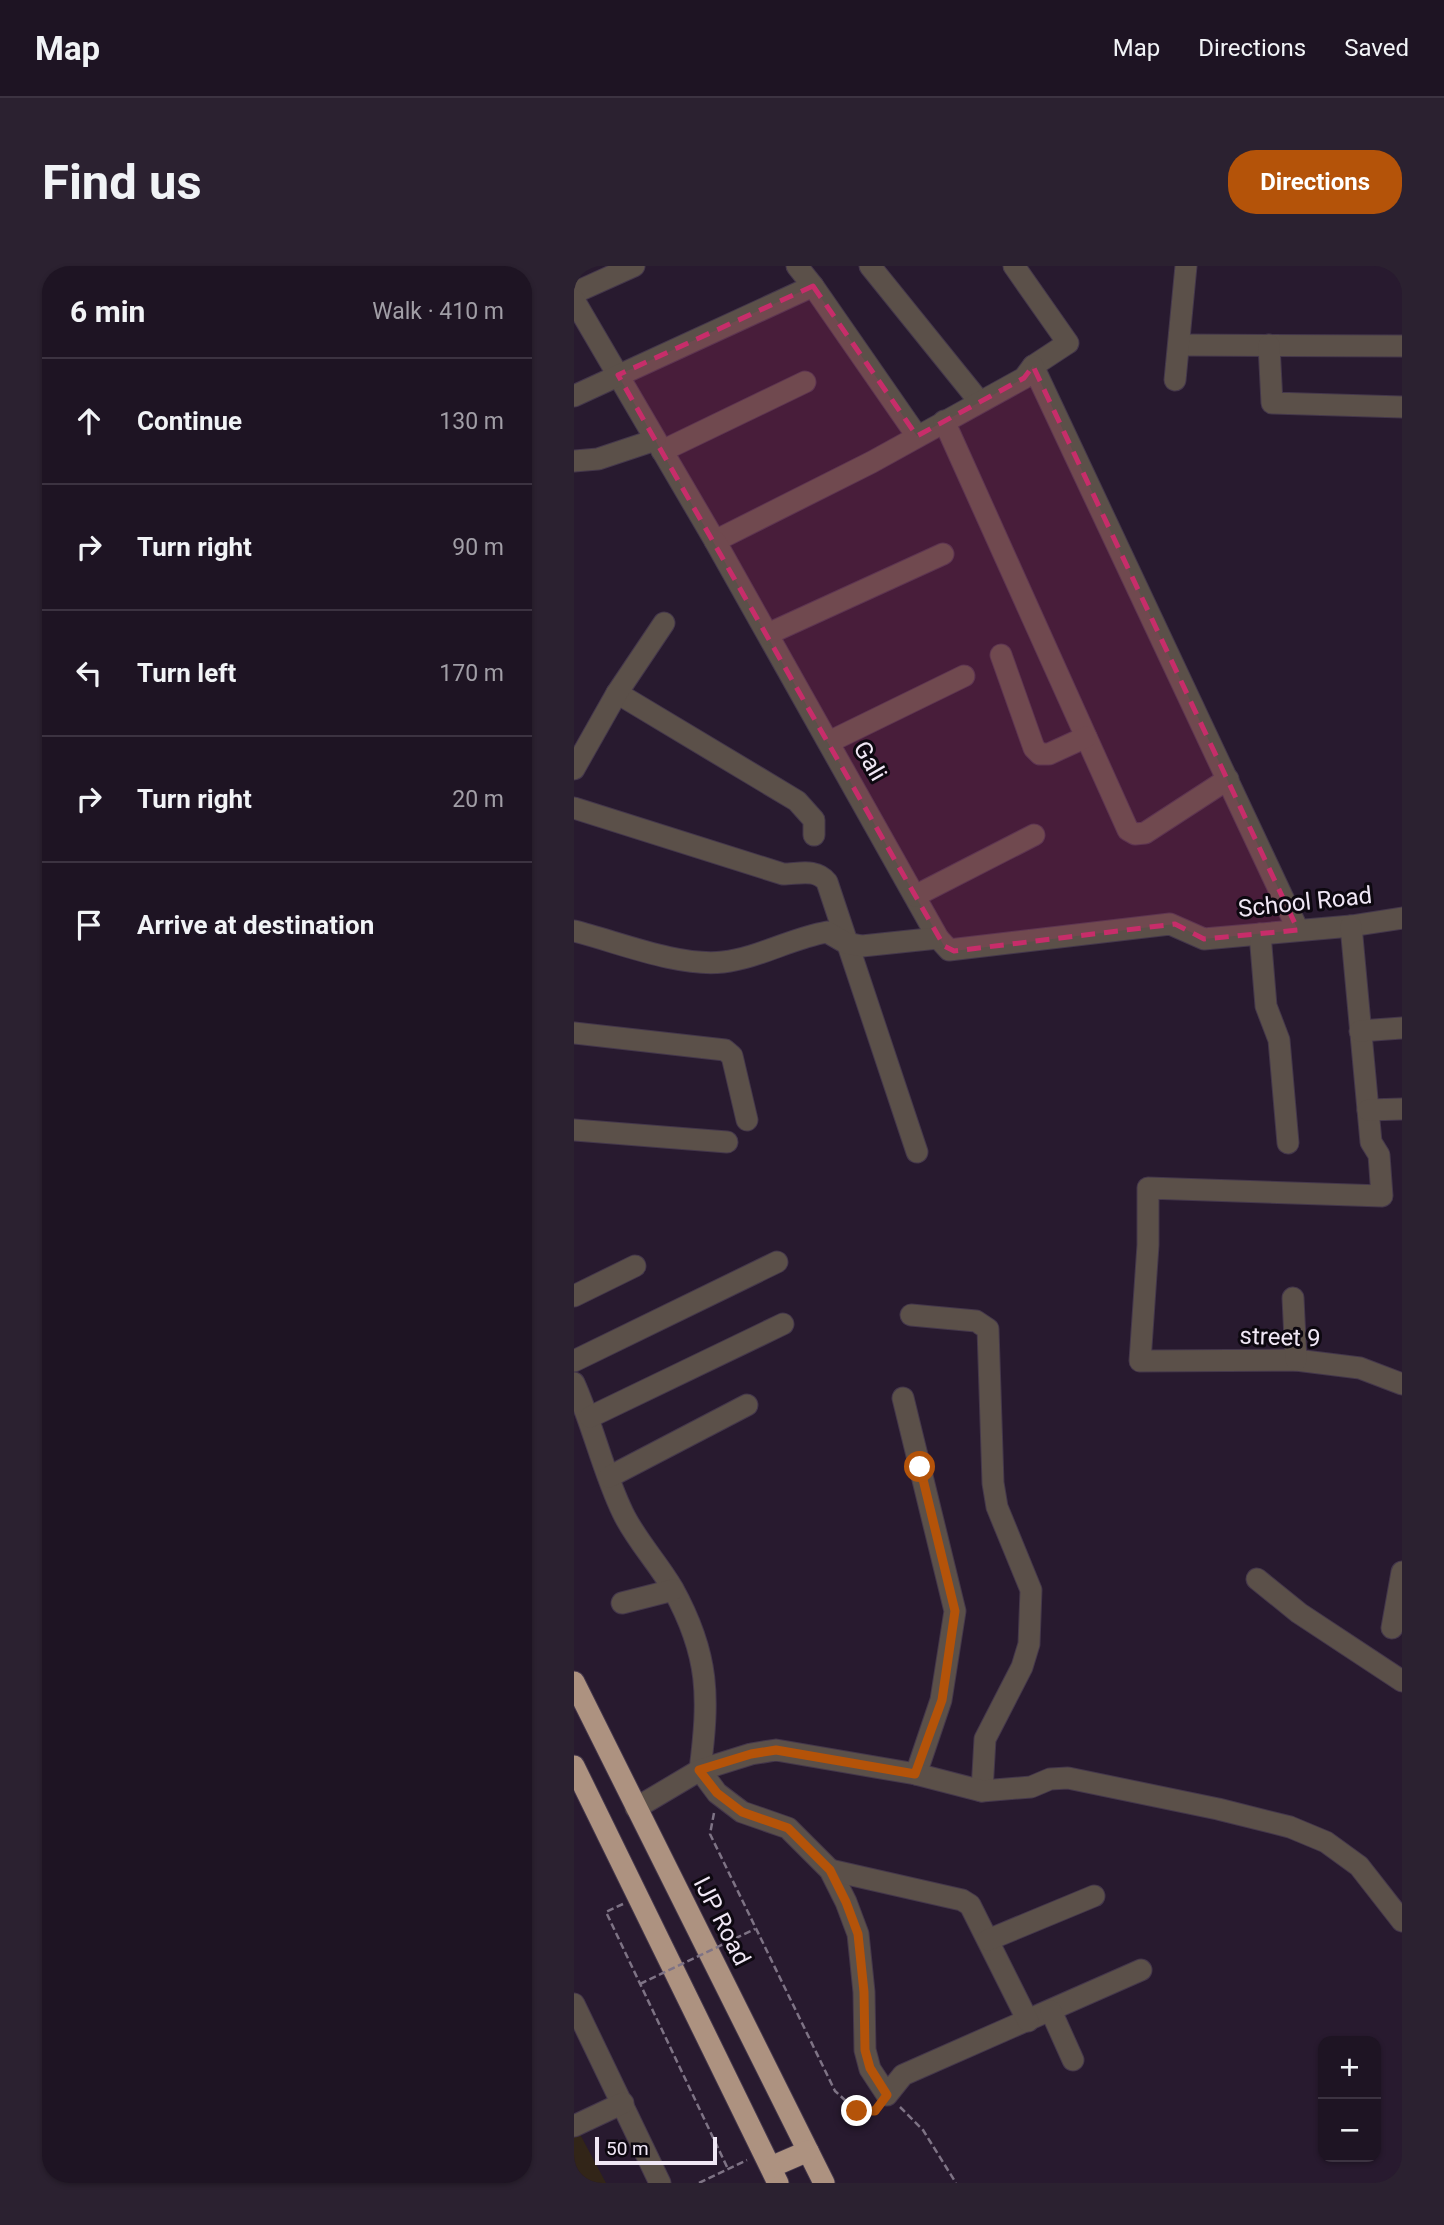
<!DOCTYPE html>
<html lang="en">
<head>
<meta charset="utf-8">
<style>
	:root { --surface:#1e1423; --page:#2b2130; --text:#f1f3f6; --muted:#a19ea6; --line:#3c3341; --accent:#b45309 }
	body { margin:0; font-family:Roboto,sans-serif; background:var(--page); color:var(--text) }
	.controls { position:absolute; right:21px; bottom:21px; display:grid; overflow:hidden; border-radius:14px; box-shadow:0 2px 5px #0004 }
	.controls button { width:63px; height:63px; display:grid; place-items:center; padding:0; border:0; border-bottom:2px solid var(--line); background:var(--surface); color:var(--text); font:35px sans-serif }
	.scale { position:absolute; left:21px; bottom:18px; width:122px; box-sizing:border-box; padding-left:7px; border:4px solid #f0e7f5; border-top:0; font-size:19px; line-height:24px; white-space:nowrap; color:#f0e7f5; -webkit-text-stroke:5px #0d0810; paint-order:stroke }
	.stop { position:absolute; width:21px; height:21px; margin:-16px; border:5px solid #b45309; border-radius:50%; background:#fff }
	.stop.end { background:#b45309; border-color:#fff; box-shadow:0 2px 7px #0008 }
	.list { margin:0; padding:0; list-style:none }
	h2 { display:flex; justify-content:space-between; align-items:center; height:91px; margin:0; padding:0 28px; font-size:30px }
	h2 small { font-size:23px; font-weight:400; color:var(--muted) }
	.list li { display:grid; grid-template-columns:46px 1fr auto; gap:21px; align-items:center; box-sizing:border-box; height:126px; padding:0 28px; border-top:2px solid var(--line) }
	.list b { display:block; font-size:26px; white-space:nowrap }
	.list em { font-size:23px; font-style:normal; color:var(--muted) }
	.icon { flex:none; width:38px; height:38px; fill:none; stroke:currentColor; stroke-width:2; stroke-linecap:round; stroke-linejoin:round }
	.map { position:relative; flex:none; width:828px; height:1917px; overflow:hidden; border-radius:28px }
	header { display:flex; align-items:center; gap:42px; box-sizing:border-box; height:98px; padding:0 35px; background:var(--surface); border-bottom:2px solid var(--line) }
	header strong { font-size:33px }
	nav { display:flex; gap:38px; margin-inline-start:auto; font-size:24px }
	.intro { display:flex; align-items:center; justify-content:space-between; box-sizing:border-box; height:168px; padding:0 42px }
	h1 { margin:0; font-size:49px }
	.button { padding:18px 32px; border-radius:28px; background:var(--accent); color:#fff; font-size:24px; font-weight:700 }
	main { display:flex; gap:42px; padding:0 42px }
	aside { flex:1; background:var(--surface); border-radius:28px; box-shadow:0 2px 5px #0004 }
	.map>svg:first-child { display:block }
	.medical { fill:#322518 }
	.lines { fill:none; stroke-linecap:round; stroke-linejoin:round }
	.minor-casing { stroke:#44374b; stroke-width:23 }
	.highway-casing { stroke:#44374b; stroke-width:23 }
	.path { stroke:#7e7385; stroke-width:2.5; stroke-dasharray:7 3.5; stroke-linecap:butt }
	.minor { stroke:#5b5049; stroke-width:21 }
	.highway { stroke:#ad9280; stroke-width:21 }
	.path-bridge { stroke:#7e7385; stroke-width:2.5; stroke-dasharray:7 3.5; stroke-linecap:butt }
	.route { stroke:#b45309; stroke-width:9 }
	.marked { fill:#c72d6a; fill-opacity:0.2; stroke:#c72d6a; stroke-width:5; stroke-dasharray:14 9; stroke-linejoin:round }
	.labels { text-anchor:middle; stroke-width:6; stroke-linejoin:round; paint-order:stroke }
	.street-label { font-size:24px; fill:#f0e7f5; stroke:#0d0810 }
</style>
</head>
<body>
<header>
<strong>Map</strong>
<nav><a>Map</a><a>Directions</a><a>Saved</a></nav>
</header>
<div class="intro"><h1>Find us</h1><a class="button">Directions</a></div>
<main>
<aside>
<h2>6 min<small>Walk · 410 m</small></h2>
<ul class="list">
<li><svg class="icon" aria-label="ahead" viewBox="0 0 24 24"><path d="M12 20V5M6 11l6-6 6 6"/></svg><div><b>Continue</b></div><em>130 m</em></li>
<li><svg class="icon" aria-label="right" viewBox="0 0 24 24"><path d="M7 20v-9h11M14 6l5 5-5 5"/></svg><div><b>Turn right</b></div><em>90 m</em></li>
<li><svg class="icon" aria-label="left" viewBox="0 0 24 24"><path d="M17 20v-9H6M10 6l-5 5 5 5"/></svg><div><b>Turn left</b></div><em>170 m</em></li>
<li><svg class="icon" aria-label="right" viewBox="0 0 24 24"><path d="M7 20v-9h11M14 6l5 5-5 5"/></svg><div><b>Turn right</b></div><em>20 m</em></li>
<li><svg class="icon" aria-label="arrive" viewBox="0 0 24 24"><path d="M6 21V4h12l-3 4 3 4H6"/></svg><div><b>Arrive at destination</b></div></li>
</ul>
</aside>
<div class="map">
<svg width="828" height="1917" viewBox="0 0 828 1917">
	<rect width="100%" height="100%" fill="#281a2f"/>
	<!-- medical -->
	<path class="medical" d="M0,1857L32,1917H0Z"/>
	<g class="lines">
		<defs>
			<g id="minor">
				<path d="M296,0L405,135"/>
				<path d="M440,0L494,77L459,100"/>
				<path d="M239,20L343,170"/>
				<path d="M0,27L60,0"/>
				<path d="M0,34L141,275L298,196L450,112L459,100L724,664"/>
				<path d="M605,79L828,80"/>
				<path d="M695,79L698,137L828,141"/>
				<path d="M601,114L612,0"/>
				<path d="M0,130L239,20L223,0"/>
				<path d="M370,155L554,564L561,568L571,567L654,513"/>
				<path d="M88,185L231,116"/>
				<path d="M0,195L24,193L81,174"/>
				<path d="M141,275L364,672L375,684L596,658L630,673L777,660L828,652"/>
				<path d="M194,368L369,288"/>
				<path d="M427,389L460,482L466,488H475L512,471"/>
				<path d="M43,427L223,535L240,554V569"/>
				<path d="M255,476L390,410"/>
				<path d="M0,503L43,427L90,357"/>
				<path d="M0,542L209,608C225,608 242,602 253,616L343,886"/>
				<path d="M341,630L460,569"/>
				<path d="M777,660L797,876L805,889L808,930L574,922V979L566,1095L722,1094L786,1102L828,1118"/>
				<path d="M0,665C44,676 104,701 149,696C184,692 218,672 253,666L272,677L288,680L364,672"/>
				<path d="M686,668L692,740L705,774L714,877"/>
				<path d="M786,765L828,762"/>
				<path d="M0,767L151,784L158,790L173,854"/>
				<path d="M794,844L828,843"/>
				<path d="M0,864L153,876"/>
				<path d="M0,1030L61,1000"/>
				<path d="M719,1032L722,1094"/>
				<path d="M337,1049L402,1055L414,1063L419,1217L423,1241L457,1324L455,1378L448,1401L411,1473L408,1525"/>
				<path d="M0,1095L203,996"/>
				<path d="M0,1117C19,1159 29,1206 49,1247C62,1274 84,1297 99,1323C136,1390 135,1432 126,1504L143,1527L168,1546L214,1562L256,1604L272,1636L284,1668L290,1726L291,1784L296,1803L313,1829L329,1809L567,1704"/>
				<path d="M329,1132L381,1345L367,1434L342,1508"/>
				<path d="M16,1151L209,1058"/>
				<path d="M35,1211L173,1139"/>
				<path d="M683,1313L725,1347L828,1415"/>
				<path d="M48,1337L99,1324"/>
				<path d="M818,1362L828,1306"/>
				<path d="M62,1542L126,1504L177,1488L202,1484L342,1508L408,1525L457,1521L476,1513L494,1512L644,1543L716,1561L752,1576L785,1600L828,1655"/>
				<path d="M256,1604L388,1634L396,1639L454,1755"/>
				<path d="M414,1674L520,1630"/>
				<path d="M0,1738L86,1917"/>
				<path d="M477,1745L499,1794"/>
				<path d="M0,1860L49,1837"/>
			</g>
			<g id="highway">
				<path d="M0,1416L250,1917"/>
				<path d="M0,1500L204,1917"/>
				<path d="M197,1901L234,1885"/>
			</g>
		</defs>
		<!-- minor casing -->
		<use href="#minor" class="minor-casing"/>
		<!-- highway casing -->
		<use href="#highway" class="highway-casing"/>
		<!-- path -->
		<g class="path">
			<path d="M140,1547L136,1568L261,1825L283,1845L303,1842"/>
			<path d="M49,1638L32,1646L154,1903"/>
			<path d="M326,1841L349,1864L382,1917"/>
			<path d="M125,1917L173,1894"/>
		</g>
		<!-- minor -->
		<use href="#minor" class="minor"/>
		<!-- highway -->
		<use href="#highway" class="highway"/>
		<!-- path-bridge -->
		<path class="path-bridge" d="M66,1718L181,1663"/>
	</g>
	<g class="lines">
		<!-- route -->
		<path class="route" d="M283,1845H301L313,1829L296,1802L291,1784L290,1726L284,1668L272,1636L256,1604L214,1562L168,1546L143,1527L125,1504L177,1488L202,1484L341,1508L368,1434L381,1345L346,1201"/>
	</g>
	<!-- marked area -->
	<path class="marked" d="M239,20L343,170L450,112L459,100L724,664L630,673L601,658L380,685L370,680L44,109Z"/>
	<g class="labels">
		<!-- street labels -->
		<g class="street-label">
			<text transform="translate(296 495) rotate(60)" y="8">Gali</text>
			<text transform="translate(731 636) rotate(-6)" y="8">School Road</text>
			<text transform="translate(706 1071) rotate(2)" y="8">street 9</text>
			<text transform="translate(148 1655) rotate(63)" y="8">IJP Road</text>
		</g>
	</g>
</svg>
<div class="controls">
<button>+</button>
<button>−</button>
</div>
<div class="scale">50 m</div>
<div class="stop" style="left:346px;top:1201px"></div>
<div class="stop end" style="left:283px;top:1845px"></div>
</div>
</main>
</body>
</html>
